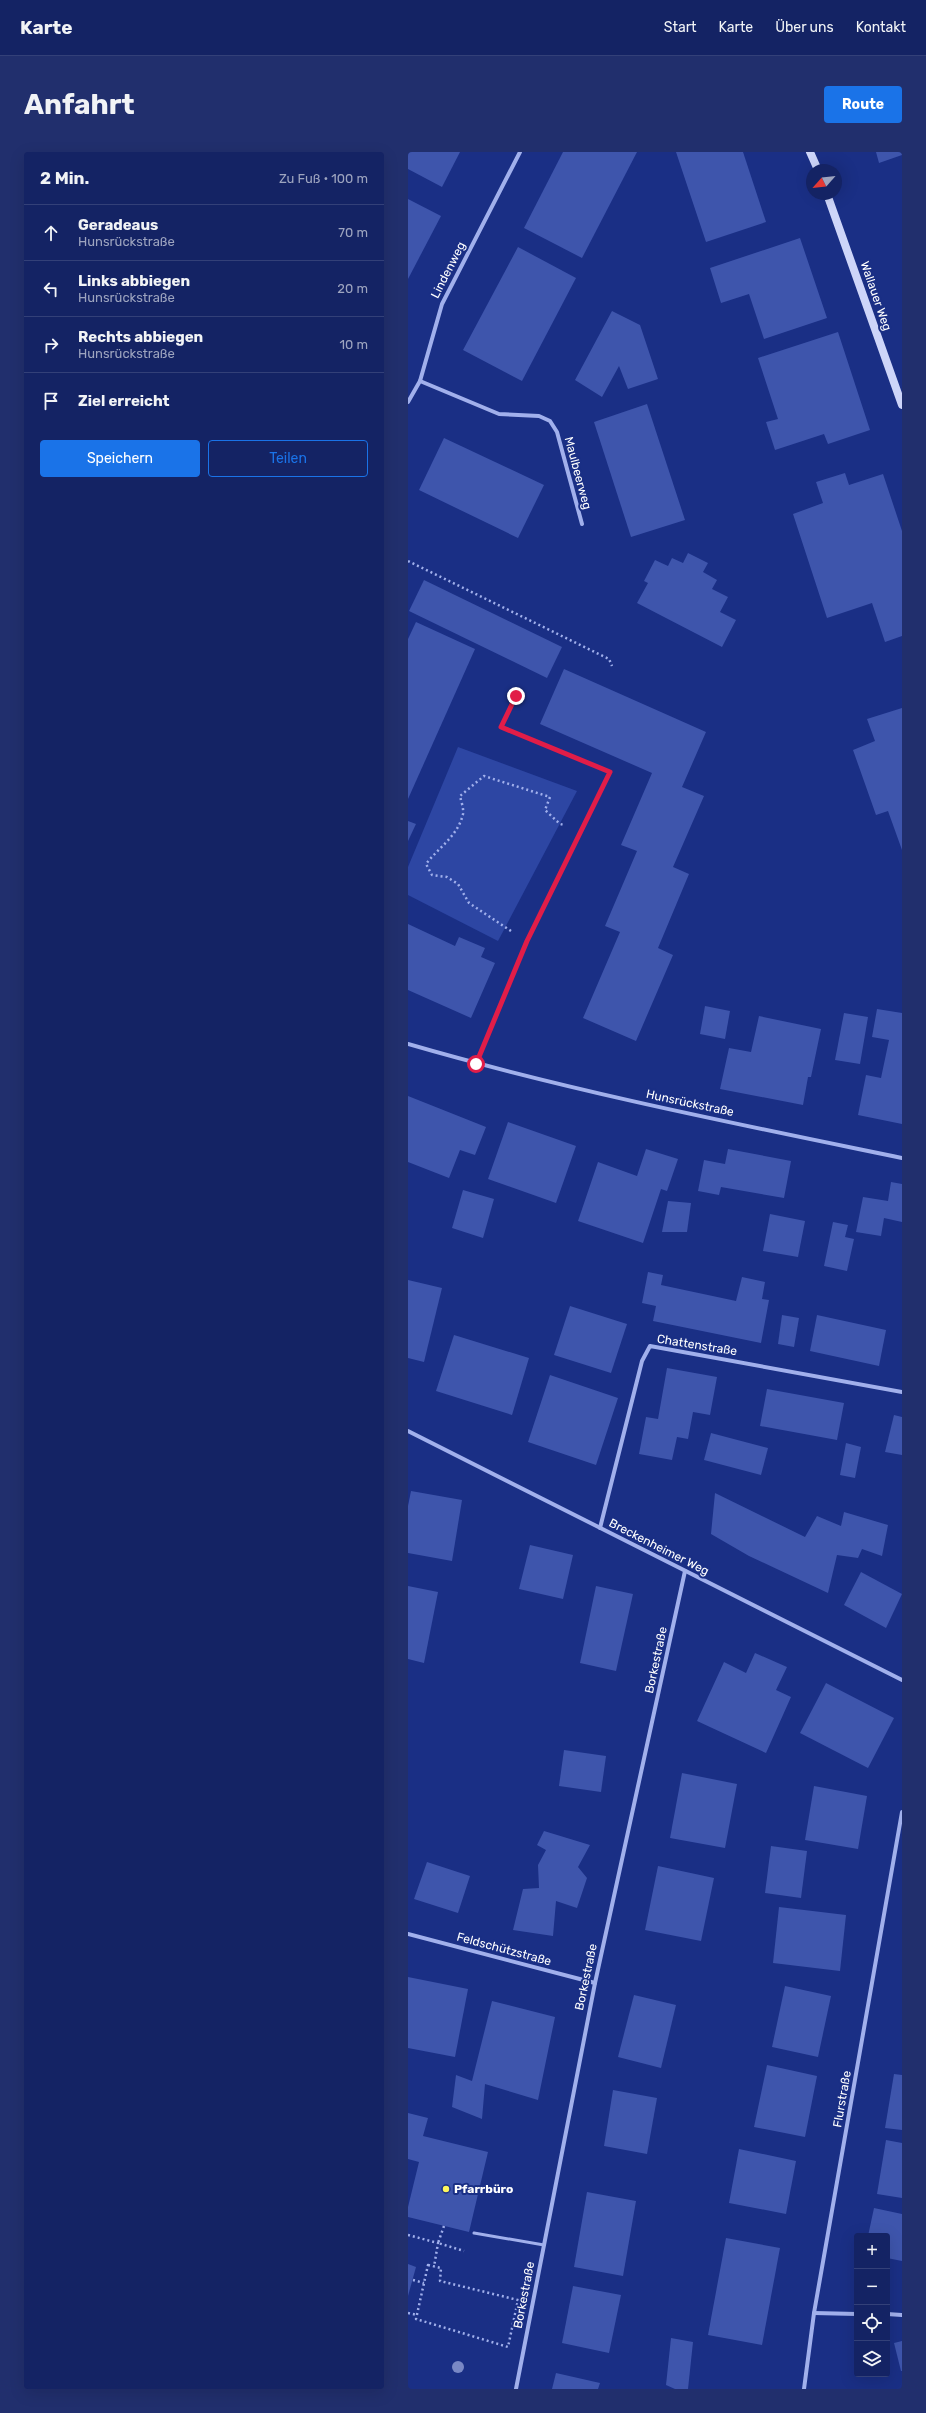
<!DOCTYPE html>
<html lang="de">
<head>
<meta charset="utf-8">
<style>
	:root { --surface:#142364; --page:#212f6d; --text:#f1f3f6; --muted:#9da4bf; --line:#334078; --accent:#1a73e8 }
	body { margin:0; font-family:Rubik,sans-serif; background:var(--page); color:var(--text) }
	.controls { position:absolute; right:12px; bottom:12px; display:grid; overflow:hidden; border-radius:4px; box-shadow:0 4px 16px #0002 }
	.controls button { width:36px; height:36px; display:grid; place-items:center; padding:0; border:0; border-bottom:1px solid var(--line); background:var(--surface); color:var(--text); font:20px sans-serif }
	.compass { position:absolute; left:398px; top:12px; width:36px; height:36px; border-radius:50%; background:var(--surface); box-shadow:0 4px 16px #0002; rotate:243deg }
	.stop { position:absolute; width:12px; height:12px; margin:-9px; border:3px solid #e11d48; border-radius:50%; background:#fff }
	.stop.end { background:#e11d48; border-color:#fff; box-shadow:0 1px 4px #0008 }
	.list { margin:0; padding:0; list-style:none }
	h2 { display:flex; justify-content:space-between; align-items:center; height:52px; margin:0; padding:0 16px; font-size:17px }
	h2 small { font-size:13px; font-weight:400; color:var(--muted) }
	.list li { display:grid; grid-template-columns:26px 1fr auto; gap:12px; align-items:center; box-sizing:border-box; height:56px; padding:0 16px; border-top:1px solid var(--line) }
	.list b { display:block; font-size:15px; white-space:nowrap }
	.list p { margin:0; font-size:13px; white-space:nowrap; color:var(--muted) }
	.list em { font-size:13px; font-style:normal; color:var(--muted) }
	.actions { display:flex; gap:8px; padding:12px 16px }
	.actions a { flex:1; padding:9px 0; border:1px solid var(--accent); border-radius:4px; text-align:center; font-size:14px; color:var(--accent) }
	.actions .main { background:var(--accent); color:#fff }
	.icon { flex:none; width:22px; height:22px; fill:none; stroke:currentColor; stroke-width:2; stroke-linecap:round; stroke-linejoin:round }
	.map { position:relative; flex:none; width:494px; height:2237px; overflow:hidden; border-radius:4px }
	header { display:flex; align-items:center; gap:24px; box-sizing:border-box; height:56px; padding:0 20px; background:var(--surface); border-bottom:1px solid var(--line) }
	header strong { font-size:19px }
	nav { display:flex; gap:22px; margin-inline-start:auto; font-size:14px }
	.intro { display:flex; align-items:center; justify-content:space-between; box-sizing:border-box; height:96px; padding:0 24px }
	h1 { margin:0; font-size:28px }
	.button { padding:10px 18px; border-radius:4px; background:var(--accent); color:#fff; font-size:14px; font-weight:700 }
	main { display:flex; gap:24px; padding:0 24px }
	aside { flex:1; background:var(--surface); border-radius:4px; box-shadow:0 4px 16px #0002 }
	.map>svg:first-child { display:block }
	.green { fill:#2d46a3 }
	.building { fill:#3e55ac }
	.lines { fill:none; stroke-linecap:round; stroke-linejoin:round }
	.path { stroke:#a1b0ec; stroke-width:2.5; stroke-dasharray:2 3; stroke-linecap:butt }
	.lane { stroke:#a1b0ec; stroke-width:3 }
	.street { stroke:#a1b0ec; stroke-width:4 }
	.secondary { stroke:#cdd5f9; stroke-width:8 }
	.tree { fill:#7988c5 }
	.route { stroke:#e11d48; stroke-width:5 }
	.poi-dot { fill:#fef65c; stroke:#1a2f85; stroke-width:1.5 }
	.labels { text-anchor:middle; stroke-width:4; stroke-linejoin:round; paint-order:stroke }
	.street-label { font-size:12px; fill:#fff; stroke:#1a2f85 }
	.poi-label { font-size:12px; font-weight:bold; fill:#fff; stroke:#1a2f85; text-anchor:start }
</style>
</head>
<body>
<header>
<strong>Karte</strong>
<nav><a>Start</a><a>Karte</a><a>Über uns</a><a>Kontakt</a></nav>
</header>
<div class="intro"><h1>Anfahrt</h1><a class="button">Route</a></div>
<main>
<aside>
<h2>2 Min.<small>Zu Fuß · 100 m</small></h2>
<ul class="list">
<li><svg class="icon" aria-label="ahead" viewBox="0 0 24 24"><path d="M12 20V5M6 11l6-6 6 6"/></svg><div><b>Geradeaus</b><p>Hunsrückstraße</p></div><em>70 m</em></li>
<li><svg class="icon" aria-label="left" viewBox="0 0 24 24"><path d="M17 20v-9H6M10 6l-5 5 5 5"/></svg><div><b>Links abbiegen</b><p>Hunsrückstraße</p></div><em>20 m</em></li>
<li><svg class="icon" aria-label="right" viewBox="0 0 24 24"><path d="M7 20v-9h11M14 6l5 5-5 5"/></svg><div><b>Rechts abbiegen</b><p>Hunsrückstraße</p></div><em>10 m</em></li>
<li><svg class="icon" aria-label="arrive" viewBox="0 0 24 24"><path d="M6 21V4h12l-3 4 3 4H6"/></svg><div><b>Ziel erreicht</b></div></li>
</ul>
<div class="actions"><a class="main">Speichern</a><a>Teilen</a></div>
</aside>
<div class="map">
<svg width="494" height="2237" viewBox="0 0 494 2237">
	<rect width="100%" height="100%" fill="#1a2f85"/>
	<!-- green -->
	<path class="green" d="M50,595L169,639L90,789L0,743V715Z"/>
	<!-- building -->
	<g class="building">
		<path d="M0,0H52L34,35L0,17Z"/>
		<path d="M155,0H229L174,106L116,76Z"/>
		<path d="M268,0H335L358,70L298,90Z"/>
		<path d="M468,0H494V3L471,11Z"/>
		<path d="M0,47L33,64L0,127Z"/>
		<path d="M392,86L419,166L356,187L341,142L313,151L302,116Z"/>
		<path d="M110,95L168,126L114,229L55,198Z"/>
		<path d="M204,159L232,173L250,227L220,237L211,214L194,245L167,228Z"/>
		<path d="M430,180L462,278L420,292L416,282L367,298L358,270L370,267L350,206Z"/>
		<path d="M239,252L277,368L223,385L186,270Z"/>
		<path d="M36,286L136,333L110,386L11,338Z"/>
		<path d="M437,321L441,333L475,322L494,379V484L477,490L464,451L419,466L385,362L415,351L408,330Z"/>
		<path d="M280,401L300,411L295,420L309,428L304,437L320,445L312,460L328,468L314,495L229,451L240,431L236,429L247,408L260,414L264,406L275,411Z"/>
		<path d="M16,428L154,495L139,526L1,459Z"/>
		<path d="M8,470L67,497L0,647V487Z"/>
		<path d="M156,517L298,580L274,635L296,644L265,715L281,722L250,796L265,803L228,889L175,866L212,780L197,774L229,699L213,693L244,621L132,572Z"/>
		<path d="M494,556V698L480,659L468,663L445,598L467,589L459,567Z"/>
		<path d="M0,669L8,672L0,689Z"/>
		<path d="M0,772L47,794L51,785L77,796L73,805L87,811L63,866L0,838Z"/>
		<path d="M297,854L322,859L317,887L292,882Z"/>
		<path d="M469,857L494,861V972L450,963L458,923L473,926L481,888L464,885Z"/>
		<path d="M436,861L460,865L452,912L427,908Z"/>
		<path d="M351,864L413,877L403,925H400L395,953L312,937L321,896L343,900Z"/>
		<path d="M0,944L78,975L67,1003L52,998L41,1026L0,1010Z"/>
		<path d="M100,970L168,994L148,1051L80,1027Z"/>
		<path d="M238,997L270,1007L259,1039L253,1037L235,1091L170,1069L190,1010L229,1024Z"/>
		<path d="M320,997L383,1009L376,1046L313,1035L311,1043L290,1039L296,1008L317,1012Z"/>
		<path d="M483,1030L494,1032V1070L476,1066L473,1084L448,1080L455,1045L480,1049Z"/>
		<path d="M55,1038L86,1047L75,1086L44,1076Z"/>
		<path d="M260,1049L283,1051L279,1080H254Z"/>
		<path d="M362,1062L397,1069L390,1105L355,1099Z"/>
		<path d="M425,1070L440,1073L437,1085L446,1087L439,1119L416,1114Z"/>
		<path d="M240,1120L255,1123L253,1133L328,1149L334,1125L357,1130L354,1147L361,1148L353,1191L245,1169L248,1154L234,1151Z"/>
		<path d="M0,1128L34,1136L16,1210L0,1206Z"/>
		<path d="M162,1154L219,1172L203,1221L146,1203Z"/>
		<path d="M374,1163L391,1166L386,1195L370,1192Z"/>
		<path d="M409,1163L478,1178L471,1214L402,1199Z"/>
		<path d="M46,1183L121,1206L104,1263L28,1239Z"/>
		<path d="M259,1216L309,1225L302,1263L285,1260L280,1287L269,1285L264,1308L231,1302L238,1265L250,1267Z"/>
		<path d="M142,1223L210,1246L188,1313L120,1290Z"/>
		<path d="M359,1237L436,1251L429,1288L352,1274Z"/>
		<path d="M486,1263L494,1265V1303L477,1300Z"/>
		<path d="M303,1281L360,1296L353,1323L296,1308Z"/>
		<path d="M438,1291L453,1295L447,1326L432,1323Z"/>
		<path d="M3,1339L54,1348L44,1409L0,1401V1354Z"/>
		<path d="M307,1341L397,1385L409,1364L433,1374L436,1360L480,1373L474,1404L454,1397L450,1406L429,1403L420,1441L341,1404L303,1382Z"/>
		<path d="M122,1393L165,1403L155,1447L111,1437Z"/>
		<path d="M453,1420L494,1442L478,1476L436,1453Z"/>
		<path d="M0,1434L30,1440L16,1511L0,1507Z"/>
		<path d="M188,1434L225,1442L208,1519L172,1511Z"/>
		<path d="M347,1501L379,1515L368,1538L383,1545L358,1601L289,1569L316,1510L338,1521Z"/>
		<path d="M418,1531L486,1566L460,1616L392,1581Z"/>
		<path d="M156,1598L198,1604L193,1640L151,1634Z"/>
		<path d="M274,1621L329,1632L317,1696L262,1686Z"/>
		<path d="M406,1634L459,1644L450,1697L397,1688Z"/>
		<path d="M136,1679L182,1693L170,1715L179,1726L169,1756L148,1749L145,1784L105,1778L115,1737L131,1736L130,1713L138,1698L129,1693Z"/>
		<path d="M363,1694L399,1699L393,1746L357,1741Z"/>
		<path d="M19,1710L62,1724L50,1761L6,1747Z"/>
		<path d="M250,1714L306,1726L293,1789L237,1778Z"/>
		<path d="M371,1755L438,1763L432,1819L365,1811Z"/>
		<path d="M0,1825L60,1837L47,1905L0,1896Z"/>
		<path d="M377,1834L423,1844L410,1905L364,1895Z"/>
		<path d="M226,1843L268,1853L253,1916L210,1905Z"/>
		<path d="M84,1849L147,1865L130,1948L77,1932L74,1967L44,1955L48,1923L64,1929Z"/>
		<path d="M359,1913L409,1924L397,1985L346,1975Z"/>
		<path d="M486,1922L494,1923V1978L477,1976Z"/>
		<path d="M205,1938L249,1946L239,2002L196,1994Z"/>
		<path d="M0,1961L20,1966L15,1984L80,2000L61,2080L0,2065V2055L11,2010L0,2007Z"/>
		<path d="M478,1988L494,1991V2046L469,2042Z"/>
		<path d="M331,1997L388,2009L378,2062L321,2051Z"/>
		<path d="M179,2040L228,2049L215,2124L166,2115Z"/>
		<path d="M466,2056L494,2062V2109L479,2106V2084H460Z"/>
		<path d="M318,2086L372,2096L354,2193L300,2183Z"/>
		<path d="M0,2112L8,2115L0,2144Z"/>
		<path d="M165,2134L213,2143L201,2201L154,2191Z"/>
		<path d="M263,2186L285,2190L280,2237H267L258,2233Z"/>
		<path d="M494,2189V2219H493L486,2191Z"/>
		<path d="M148,2221L192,2231L190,2237H144Z"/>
	</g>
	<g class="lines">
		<!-- path -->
		<g class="path">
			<path d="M0,409L201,507L204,514"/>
			<path d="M103,779L61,751L50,732L39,725L24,723L18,712C31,695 50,684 55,662C56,657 53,649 52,644L76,624L142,645L137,658L152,672L156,673"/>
			<path d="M36,2074L30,2091L56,2099"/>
			<path d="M0,2083L30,2091L26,2115"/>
			<path d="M20,2113L33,2116L32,2129L110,2148L100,2195L8,2167Z"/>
			<path d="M5,2128L16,2131"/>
			<path d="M0,2161L9,2163"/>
		</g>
		<!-- lane -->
		<g class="lane">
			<path d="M68,912L119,789L202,620L93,575L108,543"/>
			<path d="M66,2081L136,2093"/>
		</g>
		<!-- street -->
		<g class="street">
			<path d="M12,229L91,262L131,264L142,269L149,280L174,372"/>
			<path d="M0,250L12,229L34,152L112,0"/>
			<path d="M0,892C162,939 329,972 494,1006"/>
			<path d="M0,1279L494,1528"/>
			<path d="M192,1376L234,1209L242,1194L494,1240"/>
			<path d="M0,1782L187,1831"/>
			<path d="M406,2161L449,2162"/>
			<path d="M479,2162L494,2163"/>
			<path d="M108,2237L187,1831L277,1419"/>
			<path d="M396,2237L406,2161L494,1660"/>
		</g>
		<!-- secondary -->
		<g class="secondary">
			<path d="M402,0L410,18"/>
			<path d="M419,42L494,253"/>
		</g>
	</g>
	<!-- trees -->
	<circle class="tree" cx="50" cy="2215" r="6"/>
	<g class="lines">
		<!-- route -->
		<path class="route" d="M68,912L119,789L202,620L93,575L108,544"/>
	</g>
	<!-- markers -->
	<circle class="poi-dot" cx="38" cy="2037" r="4"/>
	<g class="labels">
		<!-- street labels -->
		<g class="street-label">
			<text transform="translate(40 118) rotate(-63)" y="4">Lindenweg</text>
			<text transform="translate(468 144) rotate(71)" y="4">Wallauer Weg</text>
			<text transform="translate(170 321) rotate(75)" y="4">Maulbeerweg</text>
			<text transform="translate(282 951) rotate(12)" y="4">Hunsrückstraße</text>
			<text transform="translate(289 1193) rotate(9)" y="4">Chattenstraße</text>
			<text transform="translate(251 1395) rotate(27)" y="4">Breckenheimer Weg</text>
			<text transform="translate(248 1508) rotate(-78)" y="4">Borkestraße</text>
			<text transform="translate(96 1797) rotate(15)" y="4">Feldschützstraße</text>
			<text transform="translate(178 1825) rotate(-78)" y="4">Borkestraße</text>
			<text transform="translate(434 1947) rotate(-80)" y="4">Flurstraße</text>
			<text transform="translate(116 2143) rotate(-79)" y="4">Borkestraße</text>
		</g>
		<!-- poi labels -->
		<g class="poi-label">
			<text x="46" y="2041">Pfarrbüro</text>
		</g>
	</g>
</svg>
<div class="controls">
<button>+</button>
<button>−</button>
<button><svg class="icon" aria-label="locate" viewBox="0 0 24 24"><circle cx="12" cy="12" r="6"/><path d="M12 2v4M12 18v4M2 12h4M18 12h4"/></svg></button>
<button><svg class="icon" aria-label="layers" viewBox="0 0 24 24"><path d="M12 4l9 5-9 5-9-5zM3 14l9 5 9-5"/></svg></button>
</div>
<svg class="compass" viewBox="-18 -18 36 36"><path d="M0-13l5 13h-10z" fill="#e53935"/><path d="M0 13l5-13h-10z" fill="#9da4bf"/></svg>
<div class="stop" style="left:68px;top:912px"></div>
<div class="stop end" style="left:108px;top:544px"></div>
</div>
</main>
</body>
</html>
